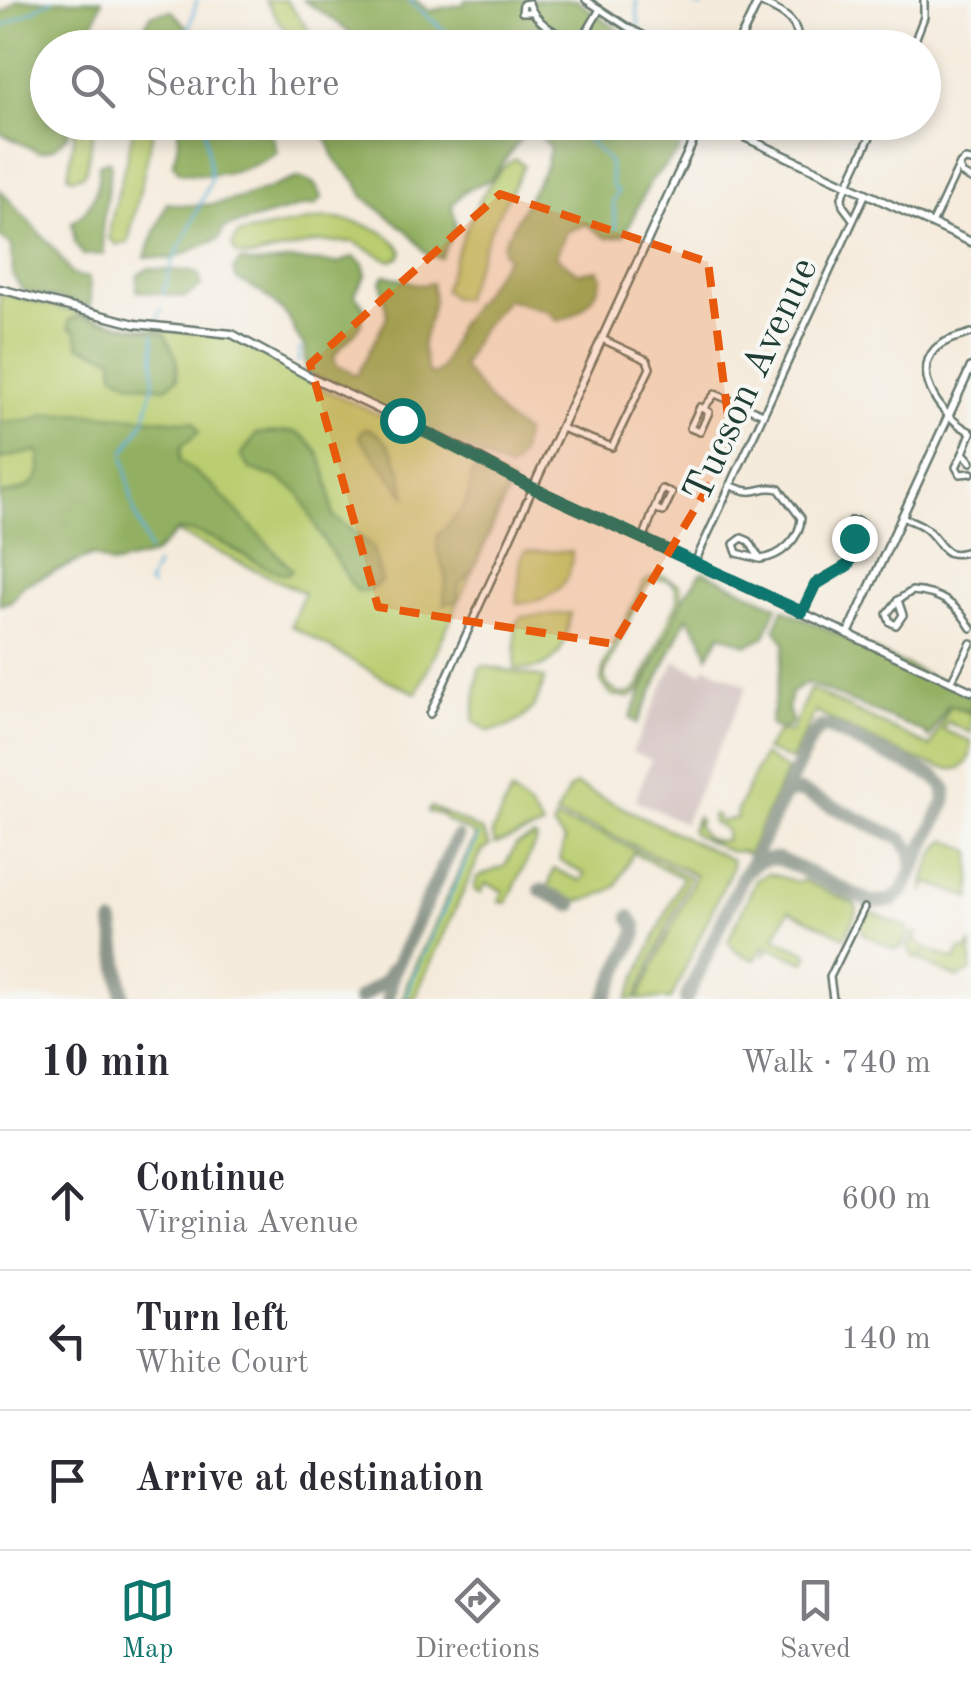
<!DOCTYPE html>
<html lang="en">
<head>
<meta charset="utf-8">
<style>
	:root { --surface:#fff; --page:#f2f2f3; --text:#2b2b33; --muted:#7c7c81; --line:#e1e1e2; --accent:#0f766e }
	body { margin:0; font-family:"Old Standard TT",serif; background:var(--page); color:var(--text) }
	.stop { position:absolute; width:30px; height:30px; margin:-22px; border:8px solid #0f766e; border-radius:50%; background:#fff }
	.stop.end { background:#0f766e; border-color:#fff; box-shadow:0 2px 10px #0008 }
	.list { margin:0; padding:0; list-style:none }
	h2 { display:flex; justify-content:space-between; align-items:center; height:130px; margin:0; padding:0 40px; font-size:42px }
	h2 small { font-size:32px; font-weight:400; color:var(--muted) }
	.list li { display:grid; grid-template-columns:65px 1fr auto; gap:30px; align-items:center; box-sizing:border-box; height:140px; padding:0 40px; border-top:2px solid var(--line) }
	.list b { display:block; font-size:38px; white-space:nowrap }
	.list p { margin:0; font-size:32px; white-space:nowrap; color:var(--muted) }
	.list em { font-size:32px; font-style:normal; color:var(--muted) }
	.icon { flex:none; width:55px; height:55px; fill:none; stroke:currentColor; stroke-width:2; stroke-linecap:round; stroke-linejoin:round }
	.map { position:relative; flex:none; width:971px; height:999px; overflow:hidden }
	.search { position:absolute; background:var(--surface); box-shadow:0 5px 15px #0003; left:30px; right:30px; top:30px; height:110px; display:flex; align-items:center; gap:25px; box-sizing:border-box; padding:0 35px; border-radius:55px; color:var(--muted); font-size:38px }
	.sheet { height:550px; background:var(--surface) }
	nav { display:flex; justify-content:space-around; align-items:center; box-sizing:border-box; height:140px; border-top:2px solid var(--line); background:var(--surface); font-size:28px; color:var(--muted) }
	nav a { display:grid; justify-items:center; gap:5px }
	nav .on { color:var(--accent) }
	.map>svg:first-child { display:block }
	.industrial { fill:#d1bfbd }
	.green { fill:#bacd70; stroke:#6c8552; stroke-width:2.5; fill-rule:evenodd }
	.forest { fill:#93b062; stroke:#59764b; stroke-width:2.5 }
	.lines { fill:none; stroke-linecap:round; stroke-linejoin:round }
	.stream { stroke:#5fb2da; stroke-width:2.5 }
	.taxiway { stroke:#8a9488; stroke-width:14 }
	.minor-casing { stroke:#6a7a6f; stroke-width:10 }
	.tertiary-casing { stroke:#6a7a6f; stroke-width:11 }
	.minor { stroke:#fff; stroke-width:5 }
	.tertiary { stroke:#fff; stroke-width:6 }
	.route { stroke:#0f766e; stroke-width:12 }
	.marked { fill:#e8590c; fill-opacity:0.2; stroke:#e8590c; stroke-width:8; stroke-dasharray:20 12; stroke-linejoin:round }
	.labels { text-anchor:middle; stroke-width:8; stroke-linejoin:round; paint-order:stroke }
	.street-label { font-size:40px; fill:#1f3d34; stroke:#f6f6f2 }
</style>
</head>
<body>
<div class="map">
<svg width="971" height="999" viewBox="0 0 971 999">
	<rect width="100%" height="100%" fill="#f6f6f2"/>
	<filter id="ink" filterUnits="userSpaceOnUse"><feTurbulence type="fractalNoise" baseFrequency=".01" numOctaves="2"/><feDisplacementMap in="SourceGraphic" scale="20" xChannelSelector="R" yChannelSelector="G"/><feConvolveMatrix kernelMatrix="1 2 1 2 8 2 1 2 1" color-interpolation-filters="sRGB"/></filter>
	<filter id="wash" filterUnits="userSpaceOnUse"><feTurbulence type="fractalNoise" baseFrequency=".0048" numOctaves="4" result="noise"/><feDisplacementMap in="SourceGraphic" scale="40" xChannelSelector="R" yChannelSelector="G"/><feGaussianBlur stdDeviation="2.25" result="paint"/><feColorMatrix in="noise" values="0 0 0 0 0 0 0 0 0 0 0 0 0 0 0 0 0 1.4 0 .05"/><feComposite in="paint" operator="in"/></filter>
	<g filter="url(#wash)">
		<rect width="100%" height="100%" fill="#f5ebdc"/>
		<!-- industrial -->
		<path class="industrial" d="M675,661L702,673L706,666L747,686L684,823L635,800L651,760L632,752Z"/>
		<!-- green -->
		<g class="green">
			<path d="M265,0H286L321,47H296Z"/>
			<path d="M76,123H95L86,169L83,175L72,178L68,175Z"/>
			<path d="M135,123H155L128,243L117,245L109,238L111,222Z"/>
			<path d="M515,159L524,165L489,233L463,299L453,298L444,290C455,255 482,176 515,159Z"/>
			<path d="M325,218C351,220 388,226 402,251L399,258L391,261L353,242H319L252,257L240,256L235,253L232,245L238,234Z"/>
			<path d="M0,293L129,326L233,337L321,388L468,455L513,483L417,693C372,676 333,648 291,626L304,593L176,532L153,555L111,565L93,555L25,584L11,601L0,605Z"/>
			<path d="M525,551L572,552C572,587 550,602 517,603L521,557Z"/>
			<path d="M664,576L680,585L682,603L641,690L629,698L612,695L601,682L604,666L643,583L651,577ZM653,580H667L675,585L678,600L640,685L632,693L619,694L607,685L604,675L644,588Z"/>
			<path d="M570,613C567,649 555,673 515,669L516,622L522,617Z"/>
			<path d="M484,666L544,678C539,710 519,728 488,731L473,721L479,669Z"/>
			<path d="M810,689L930,747L950,705L971,714V733L947,722L943,730L971,741C971,750 971,763 960,768C941,778 839,723 815,712L791,760L765,750L778,732H791Z"/>
			<path d="M763,755L787,770L748,854L740,851L732,852L693,834L691,830L697,817L700,821L697,824C702,837 712,843 726,840V830L713,823L712,815H717L719,822L737,818L736,813Z"/>
			<path d="M576,785L732,860V868L671,999H638L696,875L599,829L556,816L569,789Z"/>
			<path d="M511,792L530,808L543,827L495,844L492,833Z"/>
			<path d="M431,807L482,831L490,846L482,851L414,999H403L408,980L476,835L445,820L442,815L428,812Z"/>
			<path d="M555,820L602,834L690,877L635,999H627L682,878L633,853L616,887C591,901 570,909 548,887L554,869L581,881L585,874L559,860L565,841L553,827Z"/>
			<path d="M534,837L537,839L507,903L499,902L503,891L486,883L480,893L474,890L477,877L505,866L516,845Z"/>
			<path d="M948,840L971,851V898L929,883L924,890C924,874 935,846 948,840Z"/>
			<path d="M768,873L797,882L803,880L855,904L857,911L845,937L789,910L775,938L809,954L805,962L769,947L764,957L767,947L764,945L755,960L735,951L728,941L756,880Z"/>
			<path d="M871,912L908,928V935L901,948L894,949L862,933L861,923Z"/>
			<path d="M915,932L918,933L915,941L930,951L955,960L961,949L967,951L971,943V971L958,978L921,961L923,953L917,959L913,958L908,946Z"/>
		</g>
		<!-- forest -->
		<g class="forest">
			<path d="M17,0H102L85,47L48,48V122L69,123V133L55,148L39,152L0,133V12L6,11Z"/>
			<path d="M303,0H415L429,11L463,4L466,0H576L626,35L618,48L367,47L338,23Z"/>
			<path d="M172,11L206,47H131L152,14Z"/>
			<path d="M684,122L688,129L677,154L651,180L624,235L606,238L586,224L566,232L556,256L578,273L598,270L602,277C596,300 581,314 558,321L548,311L507,299L479,332L462,367L504,418L524,432C523,445 521,463 509,470L306,373L304,345C294,336 294,325 286,315C273,300 255,287 237,280L233,270L240,261L258,264L293,260L338,263L354,257L363,264L366,275L354,294L364,306C362,337 349,334 334,356L336,365L357,375L387,316L381,281L385,275L421,285L432,283L434,300L422,345L428,373L434,375L441,369L459,324L508,256L503,253V244L546,166L550,148L534,127L537,123Z"/>
			<path d="M177,123H269L277,153C247,172 214,179 179,172L173,163L179,139Z"/>
			<path d="M320,123H335L341,129L351,131L514,123L524,134L491,179L465,191L452,205L456,226L441,258L428,255L407,231L364,197L357,183L336,161Z"/>
			<path d="M109,160L111,166L102,229L104,254L83,255L75,243L72,222C92,210 100,188 99,164Z"/>
			<path d="M297,178C311,179 318,185 322,198L316,205L303,206L224,228L219,239L171,259L145,257L167,203C213,213 254,193 297,178Z"/>
			<path d="M0,190L56,251L72,275L89,278L91,306L23,291L13,276L12,246L0,237Z"/>
			<path d="M149,268C166,273 184,267 199,275L202,286L185,297L137,291L138,275Z"/>
			<path d="M80,316L165,334L177,359V379L164,388L131,383L114,373L113,357L79,346L76,331L69,328V320Z"/>
			<path d="M83,413L194,422L199,432L181,447L180,461L213,486L292,570L288,574C250,568 217,528 176,531L153,555L111,565L93,555L25,584L11,601L0,605V494C13,494 40,487 40,469C41,464 38,459 40,454L37,451L0,459V422L35,419L45,414Z"/>
			<path d="M367,428C394,440 402,469 406,496L359,437L362,430Z"/>
			<path d="M291,431C326,441 329,485 333,516L372,546L382,581L367,592L356,591L319,533L299,492L276,477L251,470L241,456L256,434Z"/>
			<path d="M484,469L509,484L473,570L459,585L457,601L444,604L446,576L437,549L438,535C461,511 469,508 472,471Z"/>
			<path d="M703,571L777,606L765,636L747,645L721,634L708,656L701,636L687,617L637,724L630,718L686,593Z"/>
			<path d="M783,609L971,695V712L948,705L929,738L923,732L807,683L791,693L788,708L792,721L787,729L775,728L770,724L785,643L775,628Z"/>
		</g>
		<g class="lines">
			<!-- stream -->
			<g class="stream">
				<path d="M408,0L465,48"/>
				<path d="M636,0L639,27"/>
				<path d="M688,0L702,8"/>
				<path d="M0,28L52,0"/>
				<path d="M188,48L186,40L197,0"/>
				<path d="M571,122L609,162L612,186L618,192L613,202L616,230"/>
				<path d="M182,244L211,180L204,122"/>
				<path d="M163,295L171,266L180,246"/>
				<path d="M158,319L161,308"/>
				<path d="M298,362L300,349"/>
				<path d="M146,415L154,381V335"/>
				<path d="M124,453L145,419"/>
				<path d="M124,457L133,507L149,551"/>
				<path d="M152,587L148,584L156,565"/>
				<path d="M406,999L411,982L478,836"/>
			</g>
			<!-- taxiway -->
			<g class="taxiway">
				<path d="M784,796L791,791L801,792L902,839L912,852L913,868"/>
				<path d="M541,890L572,905"/>
				<path d="M113,924L123,999"/>
				<path d="M359,999L385,981L391,970"/>
				<path d="M388,999L393,973L457,837"/>
				<path d="M605,999L636,934V927L630,917"/>
				<path d="M686,999L743,876C751,864 764,857 779,859L871,902L891,901L903,891L945,802V788L935,777L829,728L821,727L812,736L749,868"/>
			</g>
		</g>
	</g>
	<g filter="url(#ink)">
		<g class="lines">
			<defs>
				<g id="minor">
					<path d="M586,0L629,28L668,48"/>
					<path d="M759,2C781,12 801,19 798,48"/>
					<path d="M531,12H522L523,4L529,3C535,25 564,37 583,48"/>
					<path d="M579,45L600,9"/>
					<path d="M912,48L924,17V0"/>
					<path d="M755,142L764,122"/>
					<path d="M959,167L962,174L971,179"/>
					<path d="M852,218L843,206L842,197L877,122"/>
					<path d="M932,224L960,164L965,160L971,161"/>
					<path d="M971,333C959,337 944,340 935,349C910,376 945,420 971,432"/>
					<path d="M703,409L700,407L690,428L700,432L709,412L703,409L715,394L763,414"/>
					<path d="M561,428L612,447L650,368L647,360L602,339"/>
					<path d="M963,453L971,433"/>
					<path d="M971,462L963,453L956,467L960,474L971,473"/>
					<path d="M730,485C759,499 757,484 779,489L801,518C800,539 781,557 760,559"/>
					<path d="M902,517C909,520 919,523 925,528C943,542 941,562 971,550"/>
					<path d="M851,521H858L863,525L860,542L847,530Z"/>
					<path d="M742,538L749,541L760,559L737,553L734,544Z"/>
					<path d="M643,539L662,489L672,493L663,512L657,509"/>
					<path d="M695,562L866,193"/>
					<path d="M898,600L912,591C940,593 957,604 971,628"/>
					<path d="M898,600L903,615L896,625L890,622L887,614Z"/>
					<path d="M802,613L817,582L848,565L860,542"/>
					<path d="M951,682L971,643"/>
					<path d="M430,714L533,488"/>
					<path d="M833,999L830,977L864,908"/>
				</g>
				<g id="tertiary">
					<path d="M736,48L759,0"/>
					<path d="M712,122L971,242"/>
					<path d="M0,289L135,324L232,334L305,374L466,451L533,488L971,691"/>
					<path d="M533,488L702,122"/>
					<path d="M848,634L971,367"/>
				</g>
			</defs>
			<!-- minor casing -->
			<use href="#minor" class="minor-casing"/>
			<!-- tertiary casing -->
			<use href="#tertiary" class="tertiary-casing"/>
			<!-- minor -->
			<use href="#minor" class="minor"/>
			<!-- tertiary -->
			<use href="#tertiary" class="tertiary"/>
		</g>
	</g>
	<g class="lines" filter="url(#ink)">
		<!-- route -->
		<path class="route" d="M402,420L533,488L802,612L815,585L848,565L860,542L854,538"/>
	</g>
	<!-- marked area -->
	<path class="marked" d="M500,194L708,262L732,447L614,644L378,607L310,364Z"/>
	<g class="labels">
		<!-- street labels -->
		<g class="street-label">
			<text transform="translate(749 379) rotate(-65)" y="14">Tucson Avenue</text>
		</g>
	</g>
</svg>
<div class="stop" style="left:402px;top:420px"></div>
<div class="stop end" style="left:854px;top:538px"></div>
<div class="search"><svg class="icon" aria-label="search" viewBox="0 0 24 24"><circle cx="10" cy="10" r="6"/><path d="M15 15l6 6"/></svg>Search here</div>
</div>
<section class="sheet">
<h2>10 min<small>Walk · 740 m</small></h2>
<ul class="list">
<li><svg class="icon" aria-label="ahead" viewBox="0 0 24 24"><path d="M12 20V5M6 11l6-6 6 6"/></svg><div><b>Continue</b><p>Virginia Avenue</p></div><em>600 m</em></li>
<li><svg class="icon" aria-label="left" viewBox="0 0 24 24"><path d="M17 20v-9H6M10 6l-5 5 5 5"/></svg><div><b>Turn left</b><p>White Court</p></div><em>140 m</em></li>
<li><svg class="icon" aria-label="arrive" viewBox="0 0 24 24"><path d="M6 21V4h12l-3 4 3 4H6"/></svg><div><b>Arrive at destination</b></div></li>
</ul>
</section>
<nav>
<a class="on"><svg class="icon" aria-label="map" viewBox="0 0 24 24"><path d="M3 6l6-2 6 2 6-2v14l-6 2-6-2-6 2zM9 4v14M15 6v14"/></svg>Map</a>
<a><svg class="icon" aria-label="directions" viewBox="0 0 24 24"><path d="M12 3l9 9-9 9-9-9zM9 14v-3h6M13 9l2 2-2 2"/></svg>Directions</a>
<a><svg class="icon" aria-label="saved" viewBox="0 0 24 24"><path d="M7 4h10v16l-5-4-5 4z"/></svg>Saved</a>
</nav>
</body>
</html>
